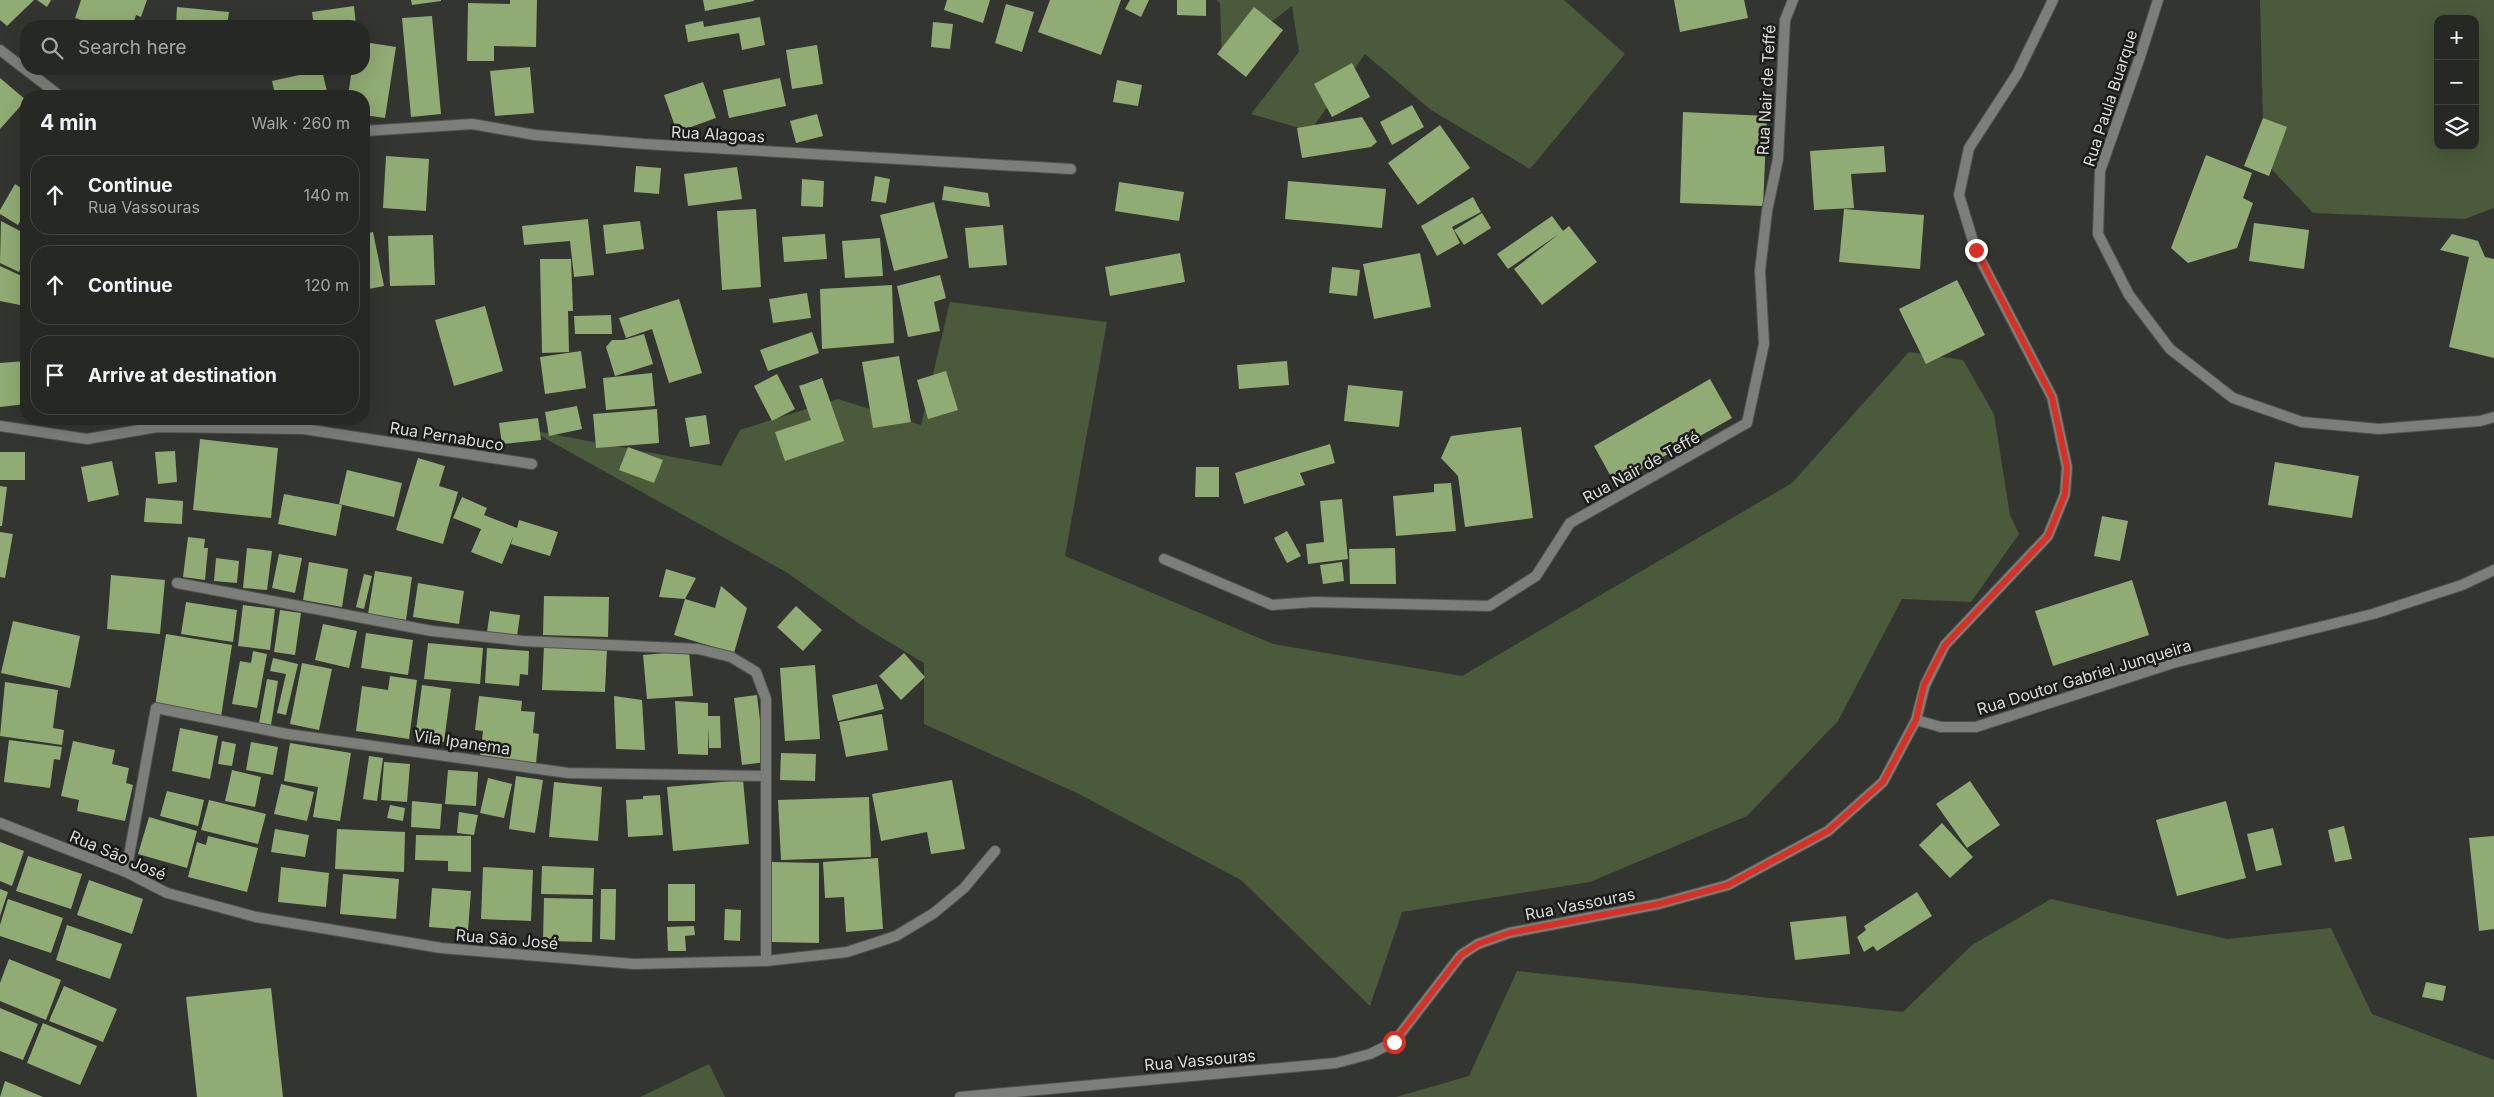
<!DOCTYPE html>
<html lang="en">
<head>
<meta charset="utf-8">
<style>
	:root { --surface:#262824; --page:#323431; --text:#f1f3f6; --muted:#a4a6a6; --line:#424441 }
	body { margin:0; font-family:Inter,sans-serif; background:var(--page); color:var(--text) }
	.controls { position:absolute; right:15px; top:15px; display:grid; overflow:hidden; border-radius:10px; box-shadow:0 5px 20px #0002 }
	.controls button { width:45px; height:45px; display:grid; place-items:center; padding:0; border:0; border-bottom:1px solid var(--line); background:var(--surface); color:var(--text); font:25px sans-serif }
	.stop { position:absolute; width:15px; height:15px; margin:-11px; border:4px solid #d93025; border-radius:50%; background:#fff }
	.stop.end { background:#d93025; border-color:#fff; box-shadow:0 1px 5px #0008 }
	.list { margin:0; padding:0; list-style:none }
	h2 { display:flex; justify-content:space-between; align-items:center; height:65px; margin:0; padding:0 20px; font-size:21px }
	h2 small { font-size:16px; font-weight:400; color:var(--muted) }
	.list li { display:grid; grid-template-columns:32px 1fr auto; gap:15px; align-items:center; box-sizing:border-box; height:80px; margin:0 10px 10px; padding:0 10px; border:1px solid var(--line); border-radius:20px }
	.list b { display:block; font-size:19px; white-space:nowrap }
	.list p { margin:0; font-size:16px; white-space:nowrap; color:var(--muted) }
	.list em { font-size:16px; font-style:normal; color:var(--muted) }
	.icon { flex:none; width:28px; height:28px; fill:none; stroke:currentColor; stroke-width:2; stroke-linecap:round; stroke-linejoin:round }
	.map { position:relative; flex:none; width:2494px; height:1097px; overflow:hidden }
	.search { position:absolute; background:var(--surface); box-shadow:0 5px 20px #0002; left:20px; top:20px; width:350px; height:55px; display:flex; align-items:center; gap:12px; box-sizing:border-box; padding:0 18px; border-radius:20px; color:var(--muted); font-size:19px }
	.panel { position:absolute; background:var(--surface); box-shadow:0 5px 20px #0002; left:20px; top:90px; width:350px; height:335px; border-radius:20px }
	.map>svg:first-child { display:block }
	.green { fill:#4b5a3a; fill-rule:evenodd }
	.building { fill:#91ab74 }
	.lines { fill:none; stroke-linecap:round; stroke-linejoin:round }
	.service-casing { stroke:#50524e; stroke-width:12 }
	.minor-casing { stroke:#50524e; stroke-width:12 }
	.service { stroke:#7c7f79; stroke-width:10 }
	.minor { stroke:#7c7f79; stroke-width:10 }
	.route { stroke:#d93025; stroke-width:6 }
	.labels { text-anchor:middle; stroke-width:5; stroke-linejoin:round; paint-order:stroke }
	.street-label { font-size:16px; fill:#dadbd8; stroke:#1b1c1a }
</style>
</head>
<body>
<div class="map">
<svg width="2494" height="1097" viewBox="0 0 2494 1097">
	<rect width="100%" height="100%" fill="#333530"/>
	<!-- green -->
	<g class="green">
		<path d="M1217,0H1564L1625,54L1530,169L1431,110L1365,54L1310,131L1251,114L1299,52L1292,6L1222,60L1220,4Z"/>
		<path d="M2260,0H2494V208L2465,219L2313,213L2264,161ZM2438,19H2475V146H2438Z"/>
		<path d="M950,302L1107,322L1065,556L1273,644L1462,676L1792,483L1909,352L1963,360L1994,414L2010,515L2019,534L1971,602L1902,599L1838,721L1747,816L1590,882L1402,912L1370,1006L1241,880L1077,793L924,724V663L864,627L786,572L530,430L721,466L740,430L838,399L921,425Z"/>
		<path d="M2051,899L2227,939L2331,928L2372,1014L2494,1060V1097H1396L1469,1076L1517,971L1903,1012L1972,945Z"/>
		<path d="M709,1064L725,1097H640Z"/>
	</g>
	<!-- building -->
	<g class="building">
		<path d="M0,0H34L7,26L0,20Z"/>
		<path d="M37,0H51L47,7Z"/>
		<path d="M81,0H147L141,17L136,15L133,24L140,26H99L75,18Z"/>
		<path d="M411,0H441V1L412,5Z"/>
		<path d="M510,0H537L536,47L494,46V61H467L468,3L510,4Z"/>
		<path d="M703,0H754V1L705,11Z"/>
		<path d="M947,0H990L983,23L944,10Z"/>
		<path d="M1050,0H1121L1101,55L1038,32Z"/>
		<path d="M1130,0H1149L1141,17L1125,9Z"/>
		<path d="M1177,0H1206V16L1177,15Z"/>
		<path d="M1674,0H1744L1748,18L1680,32Z"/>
		<path d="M1006,4L1034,12L1022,52L995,43Z"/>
		<path d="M354,6L356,26H314L312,12Z"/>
		<path d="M177,7L229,12L227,26H176Z"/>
		<path d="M1254,7L1283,30L1246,77L1217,54Z"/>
		<path d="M432,16L441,114L411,117L402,18Z"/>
		<path d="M760,17L765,45L742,50L739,33L688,42L685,25L703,21L704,27Z"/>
		<path d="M933,22L953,24L950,49L931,47Z"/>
		<path d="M364,42L396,47L385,118L364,115V96H348L352,69H364Z"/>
		<path d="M817,45L823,84L792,89L786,50Z"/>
		<path d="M1352,63L1370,97L1332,117L1314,84Z"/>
		<path d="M530,67L534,113L495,116L490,71Z"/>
		<path d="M322,70L328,96H268L275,94L272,81Z"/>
		<path d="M0,78L26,100L0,129Z"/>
		<path d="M780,78L786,106L729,118L723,90Z"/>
		<path d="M1117,80L1142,85L1138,106L1113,102Z"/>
		<path d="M703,82L716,118L677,132L664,95Z"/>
		<path d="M1412,105L1424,127L1392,145L1380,122Z"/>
		<path d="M1683,112L1767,116L1763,206L1680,203Z"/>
		<path d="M817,114L823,136L796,143L790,121Z"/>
		<path d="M1362,117L1377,142L1371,147L1302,158L1297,128Z"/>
		<path d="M2263,118L2287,127L2269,176L2244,166Z"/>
		<path d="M1440,125L1470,168L1418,205L1388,163Z"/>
		<path d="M1884,146L1886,172L1851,174L1854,208L1814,210L1810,151Z"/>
		<path d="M2206,155L2252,173L2243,198L2253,203L2237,248L2188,263L2171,248Z"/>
		<path d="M386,156L429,159L426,211L383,208Z"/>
		<path d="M636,166L661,168L659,194L634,192Z"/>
		<path d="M737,167L742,199L688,206L684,174Z"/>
		<path d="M875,176L890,179L886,203L871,201Z"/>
		<path d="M802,179L824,181L823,207L801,206Z"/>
		<path d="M1288,181L1386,189L1382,228L1285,219Z"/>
		<path d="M1119,182L1184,192L1179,221L1115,211Z"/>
		<path d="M15,184L26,191V211L18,225L0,214V210Z"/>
		<path d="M944,186L988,193L990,207L942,200Z"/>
		<path d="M1473,197L1481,212L1452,227L1460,243L1437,256L1421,226Z"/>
		<path d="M934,202L948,258L894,271L880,215Z"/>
		<path d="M756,209L761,287L722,290L717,211Z"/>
		<path d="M1844,209L1924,215L1920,269L1839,262Z"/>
		<path d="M1482,213L1491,228L1464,245L1454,230Z"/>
		<path d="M1552,216L1563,231L1569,226L1597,262L1542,305L1514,269L1559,234L1508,269L1497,254Z"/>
		<path d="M588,219L594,275L574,277L570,241L524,245L522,226Z"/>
		<path d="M1,221L26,234V257L19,272L0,263Z"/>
		<path d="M640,221L644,249L606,254L603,225Z"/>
		<path d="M2254,223L2309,230L2304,269L2249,261Z"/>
		<path d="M1003,225L1007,265L969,268L965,228Z"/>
		<path d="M373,232L384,286L364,290V234Z"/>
		<path d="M825,234L827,259L784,262L782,237Z"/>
		<path d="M2452,234L2478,241L2485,257L2494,259V358L2449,347L2469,257L2440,250Z"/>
		<path d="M433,235L435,285L390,286L388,236Z"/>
		<path d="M880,238L883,276L845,278L842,241Z"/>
		<path d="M1180,253L1185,282L1110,296L1105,267Z"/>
		<path d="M1420,253L1431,307L1374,319L1363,264Z"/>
		<path d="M540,259H571L573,311H568L569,352L542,353Z"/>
		<path d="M0,266L26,278V287L20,305L0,301Z"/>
		<path d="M1332,267L1360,270L1357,296L1329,293Z"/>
		<path d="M940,275L946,298L934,302L940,331L908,337L897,286Z"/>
		<path d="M1957,280L1985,335L1926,364L1899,309Z"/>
		<path d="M892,285L894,343L822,349L820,289Z"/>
		<path d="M807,293L811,318L773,323L769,299Z"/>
		<path d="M679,299L702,373L669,383L652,329L626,338L619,318Z"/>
		<path d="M485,306L503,371L454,386L435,320Z"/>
		<path d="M611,315L612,334H575L574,316Z"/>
		<path d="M812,332L819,353L768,371L760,350Z"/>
		<path d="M644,334L653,364L615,376L606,347L612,340H623Z"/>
		<path d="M581,351L586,388L545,394L540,357Z"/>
		<path d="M899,356L911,422L873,428L862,362Z"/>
		<path d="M25,361L26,404L0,407V363Z"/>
		<path d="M1287,361L1289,385L1239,389L1237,365Z"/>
		<path d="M946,371L958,410L928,419L917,380Z"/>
		<path d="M652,373L655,406L606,410L603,378Z"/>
		<path d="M777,374L795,409L772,421L754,386Z"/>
		<path d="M822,378L844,441L785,461L775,432L811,420L799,386Z"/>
		<path d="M1710,379L1732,418L1615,484L1594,446Z"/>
		<path d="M1348,385L1403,391L1399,427L1344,421Z"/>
		<path d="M577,406L582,429L549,436L545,412Z"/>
		<path d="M657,409L659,443L596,448L593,414Z"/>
		<path d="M706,415L710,444L690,447L685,418Z"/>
		<path d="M538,418L541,440L502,444L499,423Z"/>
		<path d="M290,419H313V420L291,423Z"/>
		<path d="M1521,427L1533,518L1465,527L1458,476L1441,458L1451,436Z"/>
		<path d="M200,439L278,448L271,518L193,510Z"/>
		<path d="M1330,444L1335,463L1300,473L1305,485L1244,504L1235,473Z"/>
		<path d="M628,447L663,460L654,483L619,470Z"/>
		<path d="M175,451L177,482L158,484L155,452Z"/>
		<rect x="0" y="452" width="25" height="28"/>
		<path d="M418,458L445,466L439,486L458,492L443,544L396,530Z"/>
		<path d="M112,461L119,495L88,502L81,467Z"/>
		<path d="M2275,462L2359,476L2352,518L2268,505Z"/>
		<path d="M1196,467H1219V497H1195Z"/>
		<path d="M347,470L402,483L394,517L339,504Z"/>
		<path d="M1451,483L1456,531L1396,536L1393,496L1434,492V484Z"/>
		<path d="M0,486L7,487L2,526H0Z"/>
		<path d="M284,494L342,505L336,536L278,524Z"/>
		<path d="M462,497L487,508L484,515L517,528L519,520L558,532L550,556L511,544L513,537L502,564L471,552L481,529L453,518Z"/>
		<path d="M146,498L183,501L182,524L144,522Z"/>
		<path d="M1342,499L1348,559L1308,564L1306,544L1324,542L1320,501Z"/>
		<path d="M2102,516L2128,521L2120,561L2094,556Z"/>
		<path d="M1287,531L1301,556L1287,563L1274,538Z"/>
		<path d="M0,532L13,534L5,578L0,577Z"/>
		<path d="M188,537L205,539L204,548H208L205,580L183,577Z"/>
		<path d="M247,548L272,551L267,590L243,588Z"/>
		<path d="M1395,548L1396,584H1350L1349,549Z"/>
		<path d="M279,554L302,558L295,593L272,588Z"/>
		<path d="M216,558L239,561L237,583L214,581Z"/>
		<path d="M309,562L348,569L342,607L303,600Z"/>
		<path d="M1342,562L1344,581L1323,584L1320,565Z"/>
		<path d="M666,569L696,578L685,599L659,597Z"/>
		<path d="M375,571L412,577L406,620L368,614Z"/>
		<path d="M364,574L372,576L364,609L356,607Z"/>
		<path d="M111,575L165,580L160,634L107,629Z"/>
		<path d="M2132,580L2149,635L2053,666L2035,611Z"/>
		<path d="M418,583L464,591L459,624L413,617Z"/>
		<path d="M721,586L747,608L734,653L674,635L685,599L715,608Z"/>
		<path d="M544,596L609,597L608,637L543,635Z"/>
		<path d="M186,602L237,610L233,642L181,634Z"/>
		<path d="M243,605L275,609L270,650L238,646Z"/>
		<path d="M796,606L822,630L803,651L777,627Z"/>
		<path d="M280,610L301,613L295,655L274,652Z"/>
		<path d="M490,611L520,615L517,636L487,632Z"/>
		<path d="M13,621L80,636L70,688L1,673Z"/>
		<path d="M323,624L357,631L349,668L315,660Z"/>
		<path d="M366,633L413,640L408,675L361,668Z"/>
		<path d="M166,634L232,645L221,717L155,706Z"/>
		<path d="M428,643L483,648L480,684L424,679Z"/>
		<path d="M544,645L607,648L605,692L542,690Z"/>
		<path d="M487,648L529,651L528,675L520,674L519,686L485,683Z"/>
		<path d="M253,651L267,654L257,708L232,704L240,661L251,663Z"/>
		<path d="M689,651L693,696L647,699L643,655Z"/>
		<path d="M904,653L925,677L901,700L879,676Z"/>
		<path d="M273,658L298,664L286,715L277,713L286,674L270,671Z"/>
		<path d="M302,663L332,669L319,730L290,724Z"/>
		<path d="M815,665L820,739L785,741L780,668Z"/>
		<path d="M390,676L417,680L409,739L356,731L362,686L388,690Z"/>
		<path d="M267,679L278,681L271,725L259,723Z"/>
		<path d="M5,682L58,690L53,728L64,730L62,745L0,736Z"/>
		<path d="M877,684L884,709L838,721L832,695Z"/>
		<path d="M422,685L451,689L444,742L415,738Z"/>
		<path d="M757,695L765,762L742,765L734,698Z"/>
		<path d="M479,696L522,701L521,711L535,712L533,733L539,734L536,763L480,757L483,731L475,730Z"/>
		<path d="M614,696L642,700L645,750L616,749Z"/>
		<path d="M675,701L708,703V716H720L721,748H709L708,726V755L678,754Z"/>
		<path d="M882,714L888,750L846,757L839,722Z"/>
		<path d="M180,728L218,736L210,779L172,771Z"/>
		<path d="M9,740L62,747L60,760L54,759L50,788L4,782Z"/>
		<path d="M73,741L115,750L112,764L129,768L126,783L133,785L125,821L77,811L79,800L61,796Z"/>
		<path d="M222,741L236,744L232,766L218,764Z"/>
		<path d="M251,742L278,747L273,775L246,770Z"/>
		<path d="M290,743L351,753L340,821L313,817L318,787L284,781Z"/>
		<path d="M781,753L816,754L815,781L780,780Z"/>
		<path d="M369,756L383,758L377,801L363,799Z"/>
		<path d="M384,762L410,764L407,802L381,800Z"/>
		<path d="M232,770L261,777L255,807L225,801Z"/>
		<path d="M448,770L478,772L476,806L445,804Z"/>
		<path d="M516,776L543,780L535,833L509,829Z"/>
		<path d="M488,778L512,784L504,818L480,813Z"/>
		<path d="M743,780L749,844L673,851L667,787Z"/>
		<path d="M952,780L965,849L931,854L927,832L881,841L872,794Z"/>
		<path d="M1970,781L2000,825L1967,848L1936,804Z"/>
		<path d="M554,782L602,787L598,841L549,837Z"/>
		<path d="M281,784L314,792L307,821L274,814Z"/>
		<path d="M167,791L204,800L198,826L160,816Z"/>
		<path d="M660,795L663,835L628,837L626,800L643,799V796Z"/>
		<path d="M869,797L871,857L781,860L778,800Z"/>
		<path d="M209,800L266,814L258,844L201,830Z"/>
		<path d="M412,801L442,804L440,829L411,827Z"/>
		<path d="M2226,801L2246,878L2177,896L2156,820Z"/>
		<path d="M390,805L405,808L403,821L387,818Z"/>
		<path d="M459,812L478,815L474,835L457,833Z"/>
		<path d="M149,817L197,831L187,868L138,854Z"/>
		<path d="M1942,823L1973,857L1950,878L1919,845Z"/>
		<path d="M2344,826L2352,859L2335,862L2328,830Z"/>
		<path d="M2273,828L2282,865L2256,871L2247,834Z"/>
		<path d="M275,829L309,835L305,857L271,852Z"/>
		<path d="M337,829L405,832L404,872L335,869Z"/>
		<path d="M416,835L471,836V872L448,871V861L415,860Z"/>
		<path d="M208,836L258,848L247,892L188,877L197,842L206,845Z"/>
		<path d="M2494,836V929L2479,931L2469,838Z"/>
		<path d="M0,842L24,851L12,886L0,881Z"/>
		<path d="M28,856L82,874L71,909L16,891Z"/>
		<path d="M878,858L883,929L846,932L844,897L825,898L823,862Z"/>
		<path d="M771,862L819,863V943L771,942Z"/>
		<path d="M542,866L594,868L593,895L541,894Z"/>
		<path d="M281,867L329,873L326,907L278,902Z"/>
		<path d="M483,867L533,870L531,921L481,919Z"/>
		<path d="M343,874L399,879L396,919L340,914Z"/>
		<path d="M89,880L143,899L132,934L77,915Z"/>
		<rect x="668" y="884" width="27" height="37"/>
		<path d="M432,888L471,891L468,930L429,927Z"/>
		<path d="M0,889L8,892L0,916Z"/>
		<path d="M601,889H616L615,940L600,939Z"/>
		<path d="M1917,892L1932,916L1877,951L1873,946L1864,952L1857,937L1866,930L1864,926Z"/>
		<path d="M544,898L593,899L592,942L543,941Z"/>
		<path d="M8,899L63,918L51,953L0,936V925Z"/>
		<path d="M725,909L741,910L740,941L724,940Z"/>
		<path d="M1846,916L1850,954L1795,960L1790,922Z"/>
		<path d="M67,925L122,944L110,979L56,960Z"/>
		<path d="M694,926L695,935L685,936L686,951H668L667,927Z"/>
		<path d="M9,959L61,980L46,1020L0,1001V983Z"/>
		<path d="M2426,982L2446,986L2443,1001L2422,997Z"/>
		<path d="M64,986L117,1009L103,1042L49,1021Z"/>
		<path d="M271,988L283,1097H197L186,997Z"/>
		<path d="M0,1008L38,1024L23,1060L0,1051Z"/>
		<path d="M43,1023L97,1046L80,1085L27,1063Z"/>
		<path d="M5,1081L43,1097H0Z"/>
	</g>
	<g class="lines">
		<defs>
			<g id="service">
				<path d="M177,583L432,631L523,641L698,649L731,657L756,672L766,699V961"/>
				<path d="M126,872L156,708L287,734L568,773L766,776"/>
			</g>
			<g id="minor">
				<path d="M2053,0L2017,74L1969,148L1959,195L1976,251L2052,397L2067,467L2065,494L2048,536L1945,645L1925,685L1916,720L1941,727H1976L2173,663L2373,614L2462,585L2494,570"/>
				<path d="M2158,0L2140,57L2100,171L2098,234L2129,295L2170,349L2233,398L2302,422L2379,429L2480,421L2494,417"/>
				<path d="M0,50L60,96"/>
				<path d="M364,131L472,124L535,135L644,144L1071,169"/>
				<path d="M0,426L87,439L157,427L304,429L532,464"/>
				<path d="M1164,559L1272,605L1314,602L1489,606L1536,576L1570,523L1747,423L1764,344L1760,271L1767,211L1778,159L1785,20L1793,0"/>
				<path d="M0,823L126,872L167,893L256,917L441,948L634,964L766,961L847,952L896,936L934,913L964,888L995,851"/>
				<path d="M960,1097L1336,1063L1370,1054L1394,1042L1461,955L1478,944L1509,933L1659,904L1728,885L1828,831L1883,782L1916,720"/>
			</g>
		</defs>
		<!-- service casing -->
		<use href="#service" class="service-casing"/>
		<!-- minor casing -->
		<use href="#minor" class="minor-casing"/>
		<!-- service -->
		<use href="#service" class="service"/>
		<!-- minor -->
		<use href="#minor" class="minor"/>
	</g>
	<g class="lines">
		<!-- route -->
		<path class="route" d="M1394,1042L1461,955L1478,944L1509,933L1659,904L1728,885L1828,831L1883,782L1916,720L1924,685L1945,645L2048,536L2065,494L2067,467L2052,397L1976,250"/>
	</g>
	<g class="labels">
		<!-- street labels -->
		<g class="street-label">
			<text transform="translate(1766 90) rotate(-87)" y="6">Rua Nair de Teffé</text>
			<text transform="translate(2110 98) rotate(-72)" y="6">Rua Paula Buarque</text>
			<text transform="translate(718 134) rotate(3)" y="6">Rua Alagoas</text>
			<text transform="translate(447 436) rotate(9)" y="6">Rua Pernabuco</text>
			<text transform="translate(1641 467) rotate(-29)" y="6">Rua Nair de Teffé</text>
			<text transform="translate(2084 677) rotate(-17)" y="6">Rua Doutor Gabriel Junqueira</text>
			<text transform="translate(462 742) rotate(8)" y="6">Vila Ipanema</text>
			<text transform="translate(118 855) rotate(23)" y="6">Rua São José</text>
			<text transform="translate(1580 904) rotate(-11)" y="6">Rua Vassouras</text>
			<text transform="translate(507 939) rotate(5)" y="6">Rua São José</text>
			<text transform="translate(1200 1060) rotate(-5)" y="6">Rua Vassouras</text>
		</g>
	</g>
</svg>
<div class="controls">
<button>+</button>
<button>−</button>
<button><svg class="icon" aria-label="layers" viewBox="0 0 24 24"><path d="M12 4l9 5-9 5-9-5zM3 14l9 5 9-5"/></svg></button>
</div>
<div class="stop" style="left:1394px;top:1042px"></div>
<div class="stop end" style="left:1976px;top:250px"></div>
<div class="search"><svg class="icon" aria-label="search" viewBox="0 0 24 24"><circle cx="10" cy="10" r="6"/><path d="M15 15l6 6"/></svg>Search here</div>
<section class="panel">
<h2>4 min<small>Walk · 260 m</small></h2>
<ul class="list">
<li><svg class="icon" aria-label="ahead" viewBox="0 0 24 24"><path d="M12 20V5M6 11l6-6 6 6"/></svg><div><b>Continue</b><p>Rua Vassouras</p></div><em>140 m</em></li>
<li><svg class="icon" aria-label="ahead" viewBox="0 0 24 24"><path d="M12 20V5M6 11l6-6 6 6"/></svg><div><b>Continue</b></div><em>120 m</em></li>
<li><svg class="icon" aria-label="arrive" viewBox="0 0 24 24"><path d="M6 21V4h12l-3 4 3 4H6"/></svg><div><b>Arrive at destination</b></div></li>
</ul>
</section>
</div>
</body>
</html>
